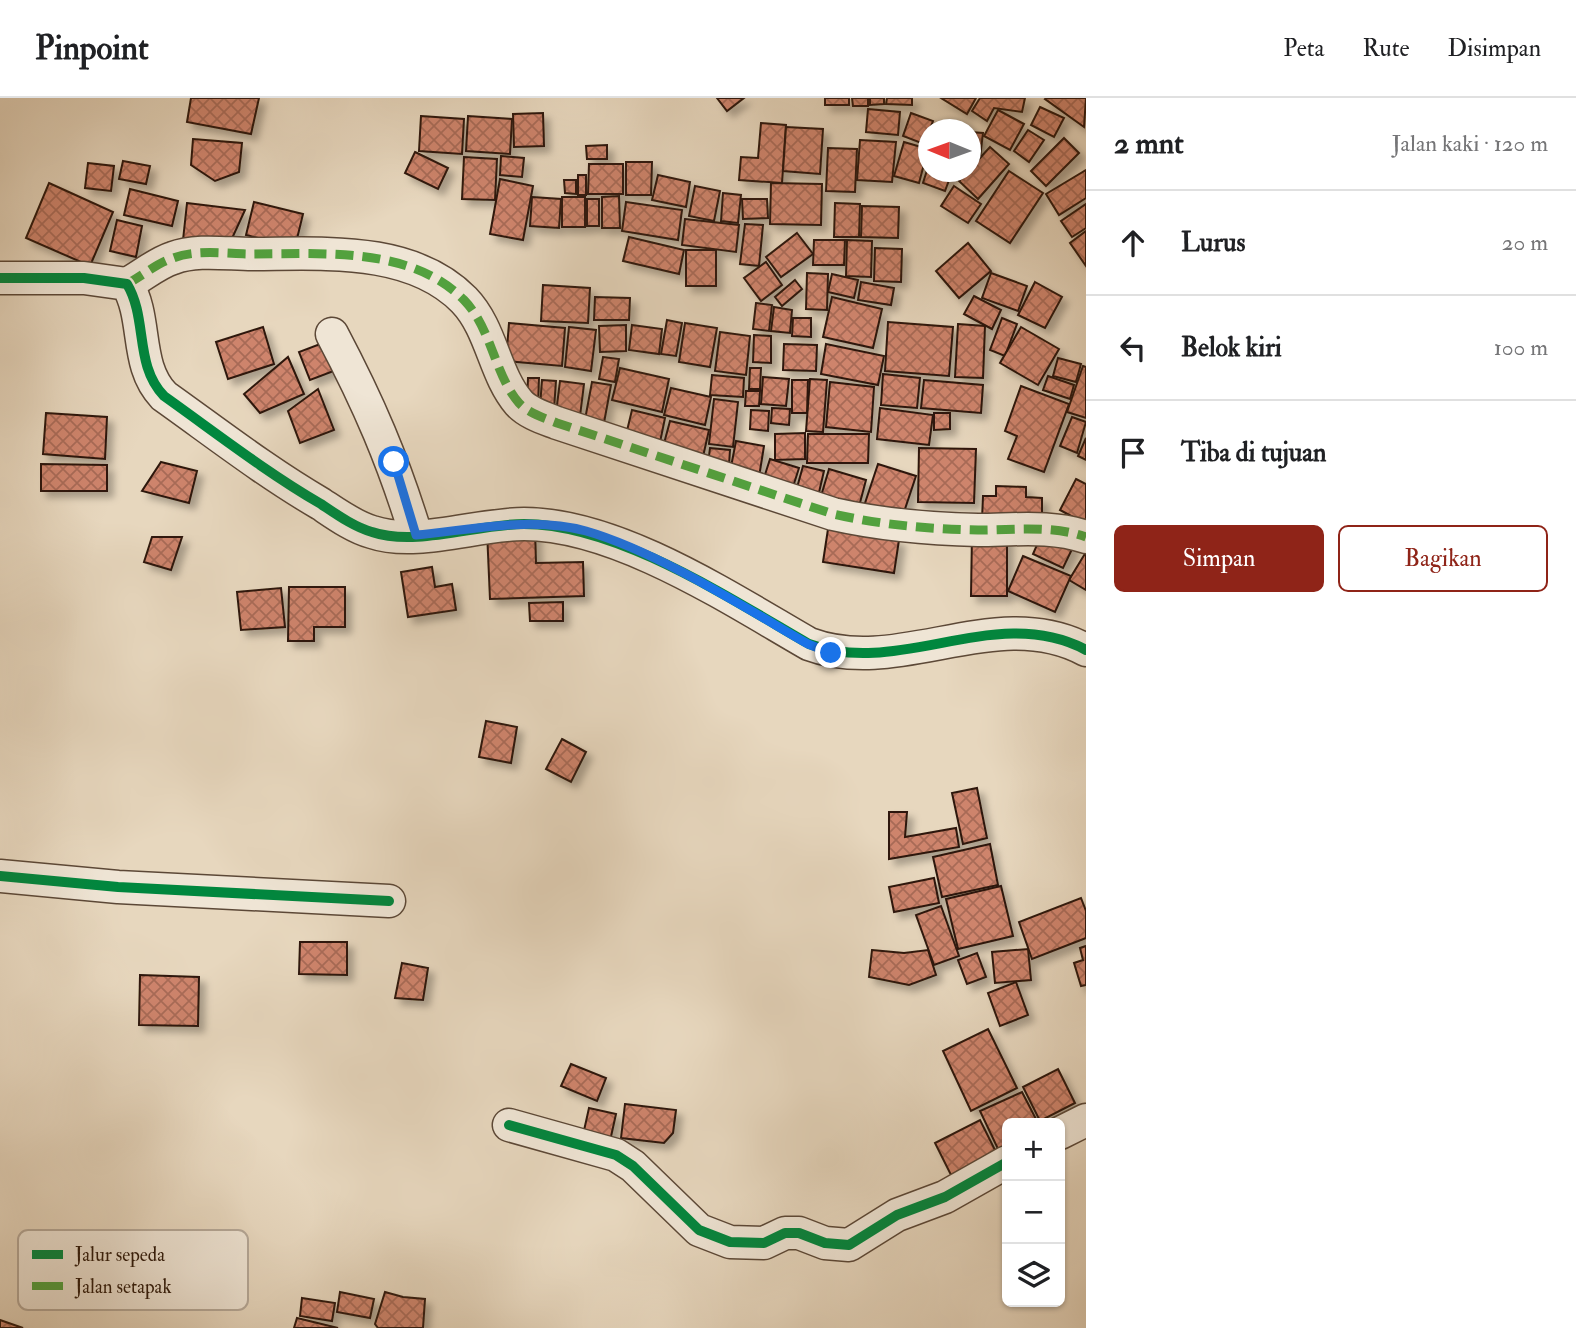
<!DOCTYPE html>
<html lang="id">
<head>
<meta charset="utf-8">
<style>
	:root { --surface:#fff; --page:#f2f2f2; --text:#202124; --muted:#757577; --line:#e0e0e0; --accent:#8f2418 }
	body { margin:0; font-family:"IM FELL Double Pica",serif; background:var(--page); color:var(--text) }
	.controls { position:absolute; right:21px; bottom:21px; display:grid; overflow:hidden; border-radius:10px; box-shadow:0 2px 5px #0004 }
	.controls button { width:63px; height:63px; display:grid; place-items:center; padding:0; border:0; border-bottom:2px solid var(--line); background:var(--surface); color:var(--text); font:35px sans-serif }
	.compass { position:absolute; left:918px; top:21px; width:63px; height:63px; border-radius:50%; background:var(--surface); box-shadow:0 2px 5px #0004; rotate:271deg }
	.stop { position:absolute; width:21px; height:21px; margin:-16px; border:5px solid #1a73e8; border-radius:50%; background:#fff }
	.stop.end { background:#1a73e8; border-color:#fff; box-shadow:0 2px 7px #0008 }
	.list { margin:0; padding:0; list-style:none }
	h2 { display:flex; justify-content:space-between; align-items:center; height:91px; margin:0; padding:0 28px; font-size:30px }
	h2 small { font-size:23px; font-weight:400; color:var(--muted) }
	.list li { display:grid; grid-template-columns:46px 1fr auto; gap:21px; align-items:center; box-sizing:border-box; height:105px; padding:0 28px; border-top:2px solid var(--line) }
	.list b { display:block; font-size:26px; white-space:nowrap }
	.list em { font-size:23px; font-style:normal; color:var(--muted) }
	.actions { display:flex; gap:14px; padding:21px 28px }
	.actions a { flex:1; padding:16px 0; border:2px solid var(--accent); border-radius:10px; text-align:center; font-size:24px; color:var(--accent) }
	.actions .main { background:var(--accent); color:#fff }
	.icon { flex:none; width:38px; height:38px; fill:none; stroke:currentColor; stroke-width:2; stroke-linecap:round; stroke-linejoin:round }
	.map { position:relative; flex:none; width:1086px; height:1230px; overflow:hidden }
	header { display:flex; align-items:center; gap:42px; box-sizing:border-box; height:98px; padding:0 35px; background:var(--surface); border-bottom:2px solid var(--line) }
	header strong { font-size:33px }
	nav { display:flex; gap:38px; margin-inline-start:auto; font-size:24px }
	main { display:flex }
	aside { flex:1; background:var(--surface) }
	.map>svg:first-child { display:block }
	.building { fill:url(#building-cross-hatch); stroke:#2d180a; stroke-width:2; filter:url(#shadow) }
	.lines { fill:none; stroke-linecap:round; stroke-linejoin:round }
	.minor-casing { stroke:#5c4837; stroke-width:35 }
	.minor { stroke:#efe5d5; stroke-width:32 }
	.quiet { stroke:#52a13e; stroke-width:9; stroke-dasharray:18 9; stroke-linecap:butt }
	.cycleway-casing { stroke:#efe5d5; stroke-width:15 }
	.cycleway { stroke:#00873e; stroke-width:10 }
	.route { stroke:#1a73e8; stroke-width:9 }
	.key { fill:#efe5d5; stroke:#b5a898; stroke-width:2 }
	.key-label { font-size:19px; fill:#2d180a }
</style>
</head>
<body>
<header>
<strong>Pinpoint</strong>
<nav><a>Peta</a><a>Rute</a><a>Disimpan</a></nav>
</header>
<main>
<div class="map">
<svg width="1086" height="1230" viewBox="0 0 1086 1230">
	<defs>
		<pattern id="building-cross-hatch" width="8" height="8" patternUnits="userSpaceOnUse" patternTransform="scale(1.75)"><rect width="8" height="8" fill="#ce846c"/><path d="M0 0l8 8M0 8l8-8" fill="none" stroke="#a86b57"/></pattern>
		<filter id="shadow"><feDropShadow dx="6" dy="6" stdDeviation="3.5" flood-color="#0004"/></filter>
	</defs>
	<rect width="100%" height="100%" fill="#e7d7be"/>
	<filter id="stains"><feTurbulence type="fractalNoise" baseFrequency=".00286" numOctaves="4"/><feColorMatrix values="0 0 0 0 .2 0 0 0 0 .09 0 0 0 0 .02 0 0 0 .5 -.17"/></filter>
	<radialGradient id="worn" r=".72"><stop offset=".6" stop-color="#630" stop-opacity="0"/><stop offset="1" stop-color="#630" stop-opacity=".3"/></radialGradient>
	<!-- building -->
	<g class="building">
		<path d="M191,0H259L251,36L187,24Z"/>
		<path d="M717,0H744L727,13Z"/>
		<rect x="825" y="0" width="24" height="7"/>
		<path d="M852,0H868V8H853Z"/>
		<path d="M870,0H884V6L870,7Z"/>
		<path d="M887,0H912V7L886,6Z"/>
		<path d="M941,0H976L967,16Z"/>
		<path d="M980,0H1025L1022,14L994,10L987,23L972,13Z"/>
		<path d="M1086,0L1084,29L1045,1L1046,0Z"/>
		<path d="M1040,9L1064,20L1054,39L1031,27Z"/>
		<path d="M868,11L900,14L898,37L866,34Z"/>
		<path d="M998,12L1024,26L1010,52L984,38Z"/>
		<path d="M543,15L544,48L514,49L513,16Z"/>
		<path d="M911,15L933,23L924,46L903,38Z"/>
		<path d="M421,18L464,21L462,56L419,53Z"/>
		<path d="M468,18L512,21L510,56L466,53Z"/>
		<path d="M761,25L786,27L782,85L739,82L741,59L758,60Z"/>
		<path d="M786,29L823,31L820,76L783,73Z"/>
		<path d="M1028,32L1044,42L1029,64L1014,53Z"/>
		<path d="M970,34L983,35L980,60L970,59Z"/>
		<path d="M1064,40L1079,55L1046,88L1031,73Z"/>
		<path d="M193,41L242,45L239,74L215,83L191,67Z"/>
		<path d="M860,42L896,44L892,84L857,82Z"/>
		<path d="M904,44L928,51L919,85L894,78Z"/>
		<path d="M607,47V61H587L586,48Z"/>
		<path d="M990,49L1009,66L978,101L959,83Z"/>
		<path d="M828,50L857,51L855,94L826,93Z"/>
		<path d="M415,54L448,70L438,91L405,75Z"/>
		<path d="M501,58L524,60L522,79L500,77Z"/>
		<path d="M464,59L497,61L495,102L462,101Z"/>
		<path d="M123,63L150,68L146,86L119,81Z"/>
		<path d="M626,64H652L651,97H626Z"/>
		<path d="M88,65L114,68L111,93L85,90Z"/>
		<path d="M589,66H623V96H588Z"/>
		<path d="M928,69V74H952L945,93L923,85Z"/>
		<path d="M1086,72V100L1059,117L1046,96Z"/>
		<path d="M1009,73L1043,95L1010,145L976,123Z"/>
		<rect x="578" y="77" width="8" height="20"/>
		<path d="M658,77L690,84L686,109L652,102Z"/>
		<path d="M500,81L533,88L523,142L490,136Z"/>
		<path d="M564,82H576V96L565,95Z"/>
		<path d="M49,85L113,114L90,168L26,140Z"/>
		<path d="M771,85L822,86L821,127L770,126Z"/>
		<path d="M695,88L720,93L714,123L689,118Z"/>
		<path d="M954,88L981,106L968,125L941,108Z"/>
		<path d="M130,91L178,103L172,128L124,117Z"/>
		<path d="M723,95L741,97L738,125L721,123Z"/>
		<path d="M619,98L620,130H602V99Z"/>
		<path d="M532,99L561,101L559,130L530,128Z"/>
		<rect x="562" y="99" width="23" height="30"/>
		<rect x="587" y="101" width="12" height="27"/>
		<path d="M742,101H767L768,120L743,121Z"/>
		<path d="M254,104L303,116L295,149L246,137Z"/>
		<path d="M626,104L682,112L678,142L622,133Z"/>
		<path d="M187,105L245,112L229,147L183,142Z"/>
		<path d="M835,105L860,106L859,139H834Z"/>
		<path d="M1086,106V130L1072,139L1061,123Z"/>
		<path d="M862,108L899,109L898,140L861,139Z"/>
		<path d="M685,121L739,127L736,154L682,147Z"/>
		<path d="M117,122L142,128L136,159L110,153Z"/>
		<path d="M745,126L763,127L759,168L740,166Z"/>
		<path d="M1086,133V168L1070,145Z"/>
		<path d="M797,135L813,156L781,179L766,159Z"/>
		<path d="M629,139L684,152L679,176L623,163Z"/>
		<path d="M814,142H845L844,167H813Z"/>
		<path d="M847,142L872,143L871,179L846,178Z"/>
		<path d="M968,145L991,173L959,200L936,173Z"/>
		<path d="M875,150L902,151L901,184L874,183Z"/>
		<rect x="686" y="152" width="30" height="36"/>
		<path d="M766,164L782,187L761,203L744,180Z"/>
		<path d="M807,175L828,176L827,212L806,211Z"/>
		<path d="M991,175L1027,188L1018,213L982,200Z"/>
		<path d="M832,176L858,182L854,200L828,194Z"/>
		<path d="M795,182L802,191L782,208L775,199Z"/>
		<path d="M861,184L894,190L891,207L858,202Z"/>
		<path d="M1035,184L1062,199L1045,230L1018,217Z"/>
		<path d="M543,187L590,190L588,225L541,223Z"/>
		<path d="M974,198L1001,212L992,231L964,216Z"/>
		<path d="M595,199L630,200L629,222H594Z"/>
		<path d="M832,199L882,211L873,250L823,239Z"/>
		<path d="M756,205L772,207L769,233L753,231Z"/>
		<path d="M774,209L792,212L790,235L771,233Z"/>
		<path d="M793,220H811V239L792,238Z"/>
		<path d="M1002,220L1017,226L1005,258L990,252Z"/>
		<path d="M667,222L682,225L676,258L661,256Z"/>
		<path d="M888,224L953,229L949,278L885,273Z"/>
		<path d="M509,225L565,230L562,268L506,263Z"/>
		<path d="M685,225L717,230L710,269L679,264Z"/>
		<path d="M958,226L985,228L983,280L955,279Z"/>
		<path d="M626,227V253L600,254L599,228Z"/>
		<path d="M632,227L662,231L659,256L629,252Z"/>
		<path d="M263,229L274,266L228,281L216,244Z"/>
		<path d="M569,229L596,232L591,273L565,269Z"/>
		<path d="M1021,229L1059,251L1038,287L1000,265Z"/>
		<path d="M720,234L750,238L746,277L715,273Z"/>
		<path d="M754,237L771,238V265L753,264Z"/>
		<path d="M328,243L339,271L310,282L299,254Z"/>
		<path d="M784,246L817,247L816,273L783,272Z"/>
		<path d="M826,246L884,258L878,287L821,276Z"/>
		<path d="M288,259L304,296L260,315L244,296Z"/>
		<path d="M603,259L619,261L615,284L599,281Z"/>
		<path d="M1058,260L1081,266L1076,284L1053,278Z"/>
		<path d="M1083,268L1086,269V320L1067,314Z"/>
		<path d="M620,270L669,281L662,314L612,302Z"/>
		<path d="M750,270H761L760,291H749Z"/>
		<path d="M883,276L920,280L917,310L881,307Z"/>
		<path d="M712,277L744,280L743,299L710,297Z"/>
		<path d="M1048,278L1074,287L1070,301L1043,292Z"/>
		<path d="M763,279L789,281L786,308L761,306Z"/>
		<path d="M528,280H539L538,307L527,306Z"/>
		<path d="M810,281L827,282L823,334L806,333Z"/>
		<path d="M542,282L556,283L554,311L540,309Z"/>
		<path d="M792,282H808L807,315H792Z"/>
		<path d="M924,282L983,287L981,315L921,310Z"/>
		<path d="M560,283L584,286L580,318L556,315Z"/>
		<path d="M592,284L611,287L603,330L584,327Z"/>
		<path d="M830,284L874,289L871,334L826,329Z"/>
		<path d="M1021,288L1069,306L1044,374L1008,361L1017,338L1005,333Z"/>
		<path d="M671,290L711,299L705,327L664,317Z"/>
		<path d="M318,291L334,332L300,345L288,313Z"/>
		<path d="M746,293H760L759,308H745Z"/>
		<path d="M714,301L738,304L733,349L709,346Z"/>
		<path d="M772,310L790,311L789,327L771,325Z"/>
		<path d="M880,310L933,317L929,347L877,341Z"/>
		<path d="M632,312L665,320L659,349L625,341Z"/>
		<path d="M751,312L769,313L768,333L750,331Z"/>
		<path d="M46,315L107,319L105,361L43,356Z"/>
		<path d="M934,315H950V331L934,332Z"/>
		<path d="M1072,319L1086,324L1077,355L1060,348Z"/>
		<path d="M670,323L709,332L702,363L662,353Z"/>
		<path d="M805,335V361L775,362V336Z"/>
		<path d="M808,336H869L868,365H807Z"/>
		<path d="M1086,340V362L1078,358Z"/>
		<path d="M736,343L764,348L759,379L730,374Z"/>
		<path d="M710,350L730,352L729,367L708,366Z"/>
		<path d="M919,350L976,351L974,405L918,404Z"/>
		<path d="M770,361L799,370L791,395L762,386Z"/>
		<path d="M161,364L197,373L189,405L142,393Z"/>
		<path d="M41,366L107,367V393H41Z"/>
		<path d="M878,366L916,378L900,426L862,414Z"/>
		<path d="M803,368L824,373L817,403L795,397Z"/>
		<path d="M829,371L866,382L857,416L819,405Z"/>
		<path d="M1076,381L1086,386V426L1060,412Z"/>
		<path d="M996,388L1026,389V399L1042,400V424L982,422L983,398H996Z"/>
		<path d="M535,431L536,465L583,464L584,498L490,501L487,433Z"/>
		<path d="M828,431L899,442L894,475L823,464Z"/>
		<path d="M1043,433L1074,447L1063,470L1033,456Z"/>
		<path d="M972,436L1007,437V498H971Z"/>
		<path d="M152,439H182L171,472L144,464Z"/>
		<path d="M1086,454V492L1069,482Z"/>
		<path d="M1023,458L1071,478L1055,514L1008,493Z"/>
		<path d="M432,469L435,489L452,486L456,512L408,519L401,474Z"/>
		<path d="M289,489H345V529H314V543H288Z"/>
		<path d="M281,490L285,529L241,532L237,494Z"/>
		<path d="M563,504V523H530L529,505Z"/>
		<path d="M486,623L517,629L511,665L479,659Z"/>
		<path d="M562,641L586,654L571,684L546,671Z"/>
		<path d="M977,690L987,740L963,746L952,695Z"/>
		<path d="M889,714H907L905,739L956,730L959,749L889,761Z"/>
		<path d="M990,746L998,787L942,799L933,759Z"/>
		<path d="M934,780L939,805L894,814L889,789Z"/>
		<path d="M1001,788L1013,838L958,851L946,801Z"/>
		<path d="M1081,800L1086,813V840L1032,861L1019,824Z"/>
		<path d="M941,808L959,858L934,867L916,817Z"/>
		<path d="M300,844H347V877L299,876Z"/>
		<path d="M1086,848V887L1081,888L1074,865L1083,862L1080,850Z"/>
		<path d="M1028,851L1031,882L995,885L992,854Z"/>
		<path d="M872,852L904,855L928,852L936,877L909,887L869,879Z"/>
		<path d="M977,855L986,879L967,886L958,862Z"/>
		<path d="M402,865L428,870L423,902L395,900Z"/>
		<path d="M140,877L199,879L198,928L139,927Z"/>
		<path d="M1016,884L1028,917L1000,928L988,895Z"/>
		<path d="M988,931L1017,990L971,1013L943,953Z"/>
		<path d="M571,966L606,980L597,1003L561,988Z"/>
		<path d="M1058,971L1075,1005L1040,1023L1023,989Z"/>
		<path d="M1022,994L1038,1025H1007V1047L998,1051L980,1013Z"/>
		<path d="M625,1006L676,1012L673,1035L664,1045L621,1040Z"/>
		<path d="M589,1010L616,1016L610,1043L583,1037Z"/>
		<path d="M980,1022L996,1054L951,1077L935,1045Z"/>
		<path d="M340,1194L374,1201L370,1220L337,1214Z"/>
		<path d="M385,1194L403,1199L425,1201L423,1230H378L375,1226Z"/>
		<path d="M302,1200L335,1205L332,1223L300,1218Z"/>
		<path d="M297,1220L338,1230H294Z"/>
		<path d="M0,1222L23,1230H0Z"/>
	</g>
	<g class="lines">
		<defs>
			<g id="minor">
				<path d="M0,180H84L127,186C148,221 134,267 164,298C216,335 266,374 321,406C336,416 354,429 372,434C416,449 477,426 524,426C617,426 729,500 809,546C900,580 996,504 1086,552"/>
				<path d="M127,186C142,178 157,165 173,160C197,151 227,156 252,156C322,156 411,148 464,202C492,231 494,276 519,305C528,315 544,320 557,325L833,416C882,427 929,431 978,432C1013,432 1053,427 1086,439"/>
				<path d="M332,236C369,306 393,362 416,437"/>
				<path d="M0,778L118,789L389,803"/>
				<path d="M509,1027L616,1057L633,1068L699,1132L730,1144L764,1145L785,1135H799L825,1145L849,1147L897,1117L945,1099L1007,1064"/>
				<path d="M1060,1035L1086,1022"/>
			</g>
		</defs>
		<!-- minor casing -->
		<use href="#minor" class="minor-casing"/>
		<!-- minor -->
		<use href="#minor" class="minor"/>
		<!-- quiet -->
		<path class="quiet" d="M127,186C142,178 157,165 173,160C197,151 227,156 252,156C322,156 411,148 464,202C492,231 494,276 519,305C528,315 544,320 557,325L833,416C882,427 929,431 978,432C1013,432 1053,427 1086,439"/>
		<defs>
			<g id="cycleway">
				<path d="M0,180H84L127,186C148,221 134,267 164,298C216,335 266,374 321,406C336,416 354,429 372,434C416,449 477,426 524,426C617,426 729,500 809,546C900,580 996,504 1086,552"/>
				<path d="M0,778L118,789L389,803"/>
				<path d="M509,1027L616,1057L633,1068L699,1132L730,1144L764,1145L785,1135H799L825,1145L849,1147L897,1117L945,1099L1007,1064"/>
			</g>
		</defs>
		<!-- cycleway casing -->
		<use href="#cycleway" class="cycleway-casing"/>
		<!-- cycleway -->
		<use href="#cycleway" class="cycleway"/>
	</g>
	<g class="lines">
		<!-- route -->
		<path class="route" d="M394,364L416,437C471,432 532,418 586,433C656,453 744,509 808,546L831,555"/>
	</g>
	<!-- legend -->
	<rect x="18" y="1132" width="230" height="80" rx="10" class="key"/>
	<rect x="32" y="1152" width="31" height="9" fill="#00873e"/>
	<rect x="32" y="1184" width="31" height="8" fill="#52a13e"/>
	<g class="key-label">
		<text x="75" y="1163">Jalur sepeda</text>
		<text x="75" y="1195">Jalan setapak</text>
	</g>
	<rect width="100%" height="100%" filter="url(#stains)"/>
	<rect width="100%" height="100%" fill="url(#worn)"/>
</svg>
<div class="controls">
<button>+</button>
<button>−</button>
<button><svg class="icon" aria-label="layers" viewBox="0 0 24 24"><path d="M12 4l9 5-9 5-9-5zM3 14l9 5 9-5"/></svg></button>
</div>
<svg class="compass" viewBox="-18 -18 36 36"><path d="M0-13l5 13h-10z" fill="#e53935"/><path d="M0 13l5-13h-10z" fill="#757577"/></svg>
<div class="stop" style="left:394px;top:364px"></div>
<div class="stop end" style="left:831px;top:555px"></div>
</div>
<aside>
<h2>2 mnt<small>Jalan kaki · 120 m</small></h2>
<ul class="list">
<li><svg class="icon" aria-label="ahead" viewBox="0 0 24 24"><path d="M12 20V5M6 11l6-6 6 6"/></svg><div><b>Lurus</b></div><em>20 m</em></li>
<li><svg class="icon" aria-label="left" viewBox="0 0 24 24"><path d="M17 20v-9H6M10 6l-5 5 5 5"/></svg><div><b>Belok kiri</b></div><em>100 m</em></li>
<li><svg class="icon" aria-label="arrive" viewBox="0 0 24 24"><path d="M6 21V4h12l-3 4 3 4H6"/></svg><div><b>Tiba di tujuan</b></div></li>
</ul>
<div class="actions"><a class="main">Simpan</a><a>Bagikan</a></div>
</aside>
</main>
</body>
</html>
